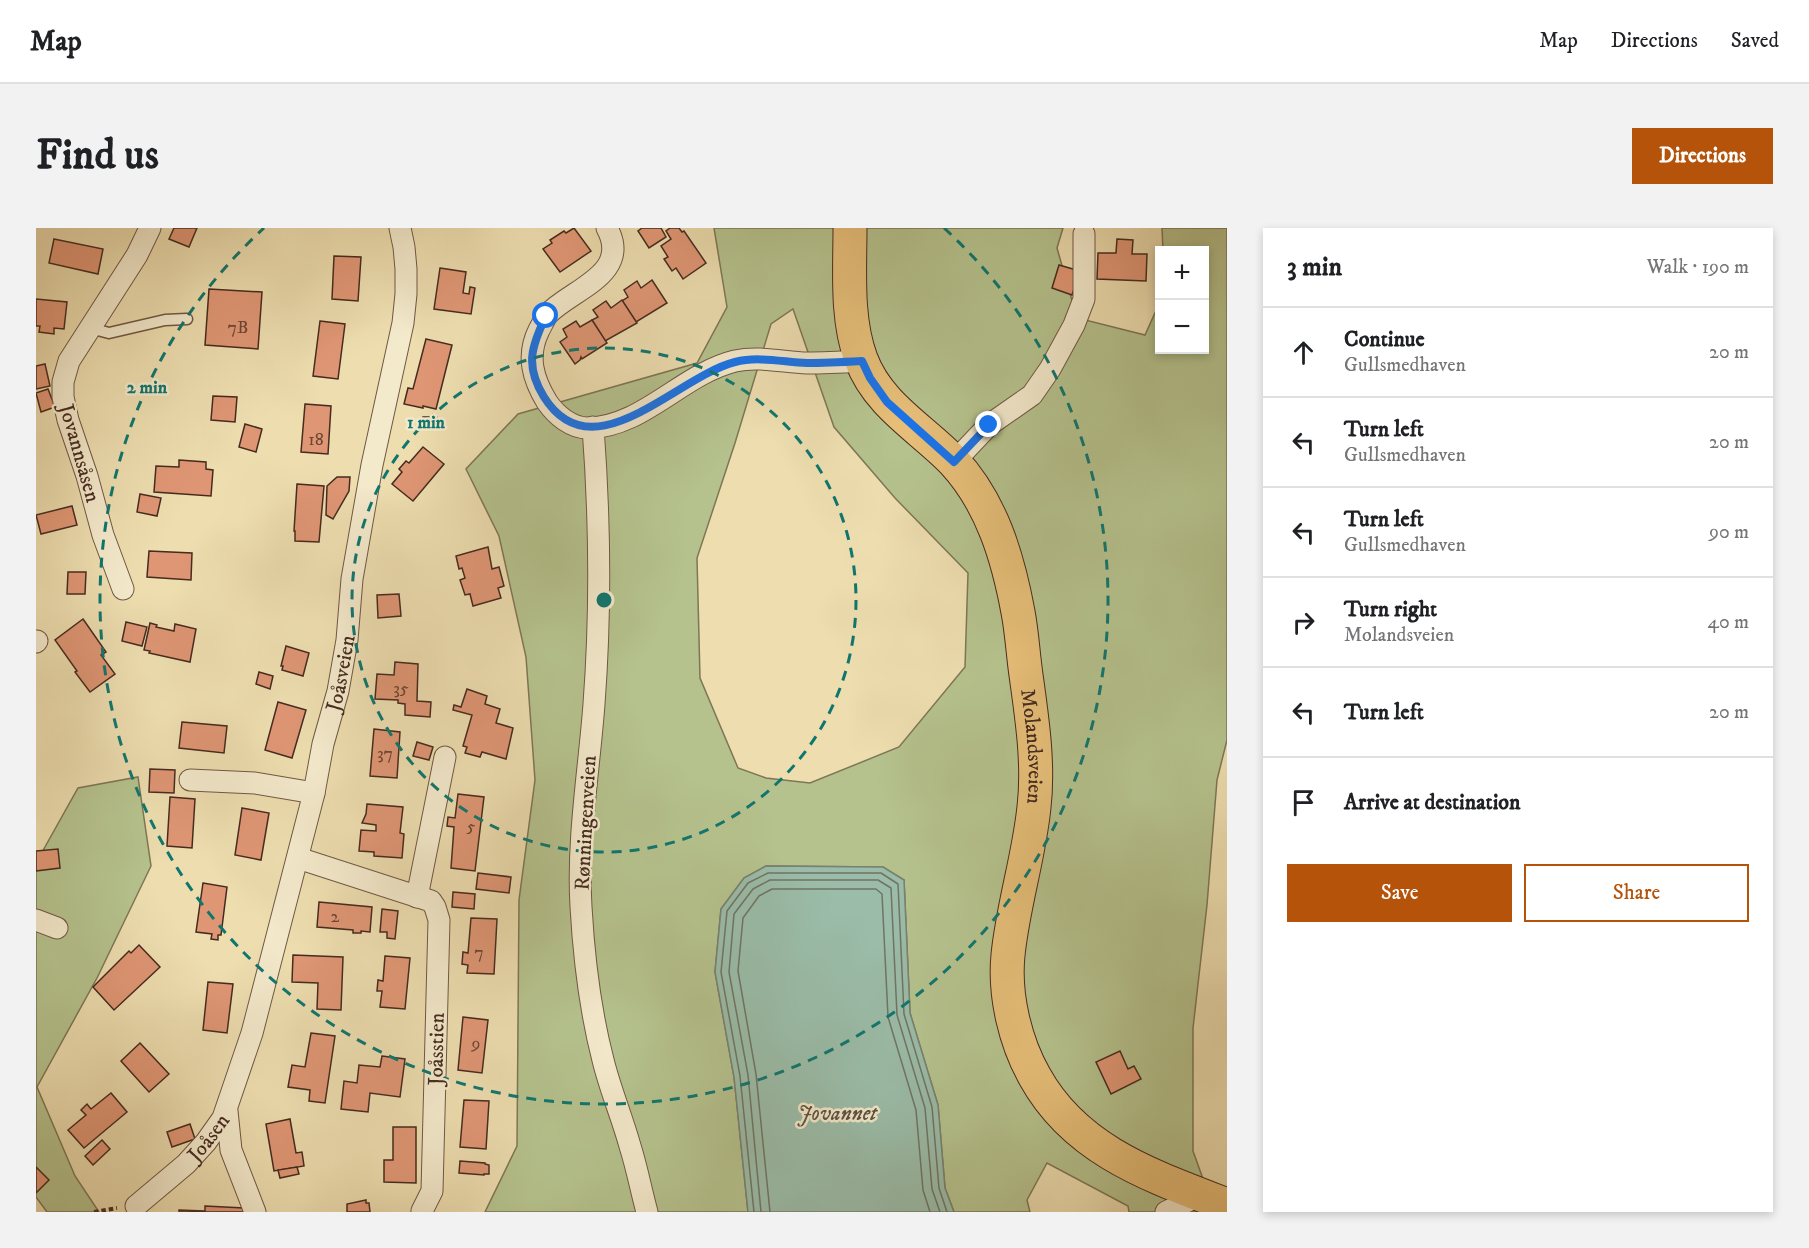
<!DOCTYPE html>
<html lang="en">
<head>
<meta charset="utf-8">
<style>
	:root { --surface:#fff; --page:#f2f2f2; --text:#202124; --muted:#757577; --line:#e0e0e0; --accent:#b45309 }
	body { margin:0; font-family:"IM FELL DW Pica",serif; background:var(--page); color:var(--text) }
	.controls { position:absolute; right:18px; top:18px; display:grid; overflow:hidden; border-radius:0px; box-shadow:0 3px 9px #0003 }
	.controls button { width:54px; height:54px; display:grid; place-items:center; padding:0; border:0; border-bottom:2px solid var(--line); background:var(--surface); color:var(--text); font:30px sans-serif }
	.stop { position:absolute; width:18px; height:18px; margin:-14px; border:4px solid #1a73e8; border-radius:50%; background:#fff }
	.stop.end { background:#1a73e8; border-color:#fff; box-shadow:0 2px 6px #0008 }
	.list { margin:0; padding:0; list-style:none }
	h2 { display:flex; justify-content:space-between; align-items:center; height:78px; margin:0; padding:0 24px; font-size:26px }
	h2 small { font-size:20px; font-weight:400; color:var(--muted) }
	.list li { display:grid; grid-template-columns:39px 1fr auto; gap:18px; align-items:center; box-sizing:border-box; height:90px; padding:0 24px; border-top:2px solid var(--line) }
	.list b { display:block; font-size:22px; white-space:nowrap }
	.list p { margin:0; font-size:20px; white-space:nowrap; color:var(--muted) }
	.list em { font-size:20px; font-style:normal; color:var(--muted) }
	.actions { display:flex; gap:12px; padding:18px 24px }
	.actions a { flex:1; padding:14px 0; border:2px solid var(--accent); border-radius:0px; text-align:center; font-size:21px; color:var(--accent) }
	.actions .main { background:var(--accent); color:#fff }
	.icon { flex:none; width:33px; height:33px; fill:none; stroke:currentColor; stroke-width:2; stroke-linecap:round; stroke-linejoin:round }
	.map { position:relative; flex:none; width:1191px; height:984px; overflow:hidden; border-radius:0px }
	header { display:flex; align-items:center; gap:36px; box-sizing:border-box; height:84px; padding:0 30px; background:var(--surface); border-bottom:2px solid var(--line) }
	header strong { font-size:28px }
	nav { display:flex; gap:33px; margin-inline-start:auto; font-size:21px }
	.intro { display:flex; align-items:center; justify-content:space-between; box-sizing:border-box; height:144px; padding:0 36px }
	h1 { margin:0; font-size:42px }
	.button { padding:15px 27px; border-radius:0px; background:var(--accent); color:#fff; font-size:21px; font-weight:700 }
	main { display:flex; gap:36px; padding:0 36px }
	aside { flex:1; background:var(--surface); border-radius:0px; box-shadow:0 3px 9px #0003 }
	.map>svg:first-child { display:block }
	.green { fill:#b5c28d; stroke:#7e7656; stroke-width:1.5; fill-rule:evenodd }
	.water { fill:#9abca8; stroke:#788272; stroke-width:1.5 }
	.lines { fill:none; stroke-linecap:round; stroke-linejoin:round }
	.shore { stroke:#707464; stroke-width:1.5 }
	.building { fill:#df9674; stroke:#462b20; stroke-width:1.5 }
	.lane-casing { stroke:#705844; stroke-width:13 }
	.street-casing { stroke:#705844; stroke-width:23 }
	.primary-casing { stroke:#462b20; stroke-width:35 }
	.path { stroke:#462b20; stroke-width:4; stroke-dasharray:4.5 3; stroke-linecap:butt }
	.lane { stroke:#f3e9cb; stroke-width:10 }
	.street { stroke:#f3e9cb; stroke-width:21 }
	.primary { stroke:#e6be78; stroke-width:33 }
	.route { stroke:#1a73e8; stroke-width:8 }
	.ring { fill:none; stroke:#0f766e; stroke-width:3; stroke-dasharray:10 8 }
	.labels { text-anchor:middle; stroke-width:5; stroke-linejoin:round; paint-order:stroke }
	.number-label { font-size:18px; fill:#6c4635 }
	.street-label { font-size:21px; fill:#462b20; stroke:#f3e9cb }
	.water-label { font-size:22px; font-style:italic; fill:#5b4f42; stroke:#f3e9cb }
	.centre { fill:#0f766e; stroke:#f3e9cb; stroke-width:3 }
	.ring-label { font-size:18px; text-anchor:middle; font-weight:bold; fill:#0f766e; stroke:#f3e9cb; stroke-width:5; stroke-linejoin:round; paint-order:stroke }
</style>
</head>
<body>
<header>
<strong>Map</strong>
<nav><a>Map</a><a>Directions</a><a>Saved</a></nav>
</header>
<div class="intro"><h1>Find us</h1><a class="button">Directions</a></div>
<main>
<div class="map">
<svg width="1191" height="984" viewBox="0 0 1191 984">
	<rect width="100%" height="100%" fill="#edddaf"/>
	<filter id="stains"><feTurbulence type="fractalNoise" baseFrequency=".00333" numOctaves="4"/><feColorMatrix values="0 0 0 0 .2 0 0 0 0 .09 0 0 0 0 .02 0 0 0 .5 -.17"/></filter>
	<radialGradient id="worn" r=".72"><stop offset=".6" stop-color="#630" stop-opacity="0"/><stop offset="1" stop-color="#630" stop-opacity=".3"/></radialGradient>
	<!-- green -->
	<g class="green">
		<path d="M678,0H1027L1021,20L1041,90L1109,107L1123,76L1124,122H1168V22H1127L1126,0H1191V512L1181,552L1171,677L1157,800V923L1171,962L1191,984H1093L1092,978L1011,935L991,972L994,984H918L909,960L902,877L874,785L868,652L847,639L730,638L708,650L685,681L679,744L698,849L712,984H449L481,918L483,672L499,552L490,429L463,308L430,241L482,186L661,135L691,79ZM757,81L798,199L859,270L932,345L929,439L863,519L774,555L730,550L702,540L664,450L661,330L699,215L735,96Z"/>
		<path d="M102,549L115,638L61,750L1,859L39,948L63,984H11L0,969V635L42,560Z"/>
	</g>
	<!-- water -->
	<path class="water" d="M730,638L847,639L868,652L874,785L902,877L909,960L918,984H712L698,849L679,744L685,681L708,650Z"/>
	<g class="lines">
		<!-- shore -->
		<g class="shore">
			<path d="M718,984L704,848L685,744L691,683L712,655L732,645H845L862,656L868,786L896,879L903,960L911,984"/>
			<path d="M725,984L712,847L693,744L698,686L717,661L734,652H842L855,660L861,787L889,880L896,961L904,984"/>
			<path d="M734,984L720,846L702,743L707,690L723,668L736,661H840L846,666L852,789L880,882L887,962L894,984"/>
		</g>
	</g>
	<!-- building -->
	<g class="building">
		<path d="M138,0H161L153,19L133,11Z"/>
		<path d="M538,0L555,23L524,44L507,21L516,15L514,12L528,3L530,5Z"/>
		<path d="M606,0H625L630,9L613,20L602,3Z"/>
		<path d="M634,0H643L646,4L648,3L670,35L647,51L640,40L636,43L628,31L632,29L625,18L635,11L630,3Z"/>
		<path d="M18,11L67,21L62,46L13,35Z"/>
		<path d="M1081,11L1097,12L1096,26H1111L1110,53L1061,51L1062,25H1080Z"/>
		<path d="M298,28L325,29L322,73L296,71Z"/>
		<path d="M1023,37L1044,43L1036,67L1016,60Z"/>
		<path d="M404,40L430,44L427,65L433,66L434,59L439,60L435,86L398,81Z"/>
		<path d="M616,52L631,75L600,94L586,73L592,69L588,62L601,53L605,60Z"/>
		<path d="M173,61L226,64L222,121L169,117Z"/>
		<path d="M0,71L31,74L28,101L18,100V106L3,104L4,98H0Z"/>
		<path d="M586,72L601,95L569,113L556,92L562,89L557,82L570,73L575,80Z"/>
		<path d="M556,92L571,115L546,131L545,129L544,132L539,136L524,114L531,109L527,101L540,93L544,99Z"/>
		<path d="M284,93L309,96L302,151L277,148Z"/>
		<path d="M390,111L416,117L400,181L387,178V180L368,176L372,160L377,161Z"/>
		<path d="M9,136L14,158L0,161V138Z"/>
		<path d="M12,161L19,179L5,184L0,165Z"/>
		<path d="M177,168L201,169L199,194L175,192Z"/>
		<path d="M269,176L295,178L292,226L265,224Z"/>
		<path d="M387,189H401V199L387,198Z"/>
		<path d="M209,196L226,201L220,224L203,219Z"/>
		<path d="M387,219L408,236L377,273L356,256L366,244L363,241L370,233L373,235Z"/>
		<path d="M143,232L170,234V241L177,242L175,268L118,264L120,238L143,239Z"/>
		<path d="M301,249H314L313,263L297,291L290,287L291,258Z"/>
		<path d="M261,256L288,258L283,314L259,313V303H258Z"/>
		<path d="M104,266L125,270L121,288L101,284Z"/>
		<path d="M36,278L41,297L5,306L0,287Z"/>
		<path d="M452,319L456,341L463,339L468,358L462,360L465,370L437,378L434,366L429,367L424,352L429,350L426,340L423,341L420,328Z"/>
		<path d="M113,323L156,325L155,352L111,349Z"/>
		<path d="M32,344H50L49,366H31Z"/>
		<path d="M363,366L365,388L342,390L341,367Z"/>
		<path d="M47,391L70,424L65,427L79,446L54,464L39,444L41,443L19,412Z"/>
		<path d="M90,394L111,399L106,418L86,413Z"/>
		<path d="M114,395L121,397L120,399L138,403L139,396L160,401L154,434L113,425L114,423L108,422Z"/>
		<path d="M250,418L273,425L267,448L246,442L247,438H245Z"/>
		<path d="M359,434L382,436L381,473L395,474L394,489L369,487V476L362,475V472L339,471L341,446L358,447Z"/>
		<path d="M223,444L237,448L234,461L220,456Z"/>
		<path d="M431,461L451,468L449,476L464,481L460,495L477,500L470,531L446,524L444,529L429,525L431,519L427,518L436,487L417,482L418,477L425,479Z"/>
		<path d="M242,474L270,482L256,530L229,522Z"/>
		<path d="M146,494L191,498L188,525L143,520Z"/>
		<path d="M338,501L364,504L361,550L334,548Z"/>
		<path d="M381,514L397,519L393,532L377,528Z"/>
		<path d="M114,541L139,542L138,565L113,564Z"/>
		<path d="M422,566L448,569L439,643L415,640L418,599L411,598L412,589L419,590Z"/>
		<path d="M134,569L159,571L156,620L131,618Z"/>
		<path d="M331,576L367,579L364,605L368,606L366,630L338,628V624L323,623L325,602L340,603V597L326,595L330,586Z"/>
		<path d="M206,580L233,585L225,632L199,627Z"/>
		<path d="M22,621L24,640L0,643V623Z"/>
		<path d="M442,645L475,649L473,665L440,661Z"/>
		<path d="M167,655L191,659L185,707H182V712L175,711L176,706L160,704Z"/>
		<path d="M417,664L439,666L438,681L416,679Z"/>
		<path d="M283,674L336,679L334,704L325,703V705H317V702L281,699Z"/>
		<path d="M346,681L362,683L359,711L351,710V704H344Z"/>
		<path d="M435,690L461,691L458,746L431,745L432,737L426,736L427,724L432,725Z"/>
		<path d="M103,717L124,739L78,782L57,759L93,723L95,725Z"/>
		<path d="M257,727L307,729L305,782L281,781L282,755L256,754Z"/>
		<path d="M349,728L374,730L369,781L344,779L346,763H341L342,752L347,753Z"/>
		<path d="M172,754L197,756L191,805L167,802Z"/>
		<path d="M427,789L452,792L446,845L422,842Z"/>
		<path d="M275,805L299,808L289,875L273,873L274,862L252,859L256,837L269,839Z"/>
		<path d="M104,815L133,846L113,864L85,833Z"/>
		<path d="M1084,823L1092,841L1098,838L1105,851L1075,866L1060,834Z"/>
		<path d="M346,828L369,831L364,869L334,865L332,884L305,881L308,853L321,855L323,837L344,839Z"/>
		<path d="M75,865L91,884L48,920L32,902L50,887L45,882L51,876L55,881Z"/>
		<path d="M428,872L453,873L450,921L424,919Z"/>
		<path d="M254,891L260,925L266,924L268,938L238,943L230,896Z"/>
		<path d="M154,896L159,911L136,919L131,904Z"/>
		<path d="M357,899H380V955L348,954V932H357Z"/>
		<path d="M66,912L74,921L57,937L49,928Z"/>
		<path d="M424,933L449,935V936L453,937V946H448V947L423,945Z"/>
		<path d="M0,939L13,952L0,965Z"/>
		<path d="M261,939L263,946L244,950L242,942Z"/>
		<path d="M330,972V975H333L334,984H311V976Z"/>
		<path d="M169,978L208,980V984H143V982L169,983Z"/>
	</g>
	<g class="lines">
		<defs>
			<path id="lane" d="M54,100L73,105L129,92L151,91"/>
			<g id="street">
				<path d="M571,0C596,46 536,61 512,86C508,91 506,97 503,102C490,128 497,151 511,174C520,187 535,200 552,200C607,199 646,146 699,133C723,128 747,134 771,135C789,135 808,134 826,133"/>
				<path d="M557,199C564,292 565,383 558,476C553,543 541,611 545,679C548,731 554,782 567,832C574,861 586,889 594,918C601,940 605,962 611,984"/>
				<path d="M918,234L953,197L996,167L1014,141L1038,97L1048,71V6"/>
				<path d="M87,361L67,307L51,248L32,192L27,169V154L33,133L101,27L114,0"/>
				<path d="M0,414L1,413"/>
				<path d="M154,552L219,555L278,565"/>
				<path d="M262,630L395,673L399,679L403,692L396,963L386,983"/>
				<path d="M381,669L409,529"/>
				<path d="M0,692L21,700"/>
				<path d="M191,883L195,922L219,984"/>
				<path id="s1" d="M100,978L150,936L170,914L187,890L216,805L278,565L287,516L302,463L311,412L316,351L336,237L367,95L370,66V41L368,19L364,0"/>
				<path d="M1130,984L1152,973L1157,964"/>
			</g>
			<g id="primary">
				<path id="s2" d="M814,0C814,42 810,91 825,131C842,177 885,200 917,233C956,275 972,330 982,384C986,405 987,426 990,447C996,490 1003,536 998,579C993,629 977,677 972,727C968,767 979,814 999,849C1040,923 1116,948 1191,977"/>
			</g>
		</defs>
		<!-- lane casing -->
		<use href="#lane" class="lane-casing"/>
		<!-- street casing -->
		<use href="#street" class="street-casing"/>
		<!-- primary casing -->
		<use href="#primary" class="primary-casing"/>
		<!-- path -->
		<path class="path" d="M58,984L81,980"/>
		<!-- lane -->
		<use href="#lane" class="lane"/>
		<!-- street -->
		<use href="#street" class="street"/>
		<!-- primary -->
		<use href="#primary" class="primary"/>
	</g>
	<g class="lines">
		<!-- route -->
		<path class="route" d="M510,88C495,119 489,138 508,169C557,247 640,149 699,134C722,128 747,134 771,135C789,135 808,134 826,133L834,150L851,174L918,234L953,197"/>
	</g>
	<!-- distance rings -->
	<g class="ring">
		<circle cx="568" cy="372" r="252"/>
		<path d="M908 0A504 504 0 1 1 228 0"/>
	</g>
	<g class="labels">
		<!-- number labels -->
		<g class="number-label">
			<text x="202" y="105">7B</text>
			<text x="280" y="217">18</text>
			<text x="365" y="466">35</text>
			<text x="349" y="531">37</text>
			<text x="435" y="604">5</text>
			<text x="299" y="694">2</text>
			<text x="443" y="730">7</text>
			<text x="440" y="821">9</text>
		</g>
		<!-- street labels -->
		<g class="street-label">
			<text transform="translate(44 225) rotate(74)" y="7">Jovannsåsen</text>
			<text dy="7" stroke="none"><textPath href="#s1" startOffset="585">Joåsveien</textPath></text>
			<text dy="7" stroke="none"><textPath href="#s2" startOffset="573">Molandsveien</textPath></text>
			<text transform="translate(549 595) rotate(-87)" y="7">Rønningenveien</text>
			<text transform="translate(400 821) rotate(-89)" y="7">Joåsstien</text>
			<text dy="7" stroke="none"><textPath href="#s1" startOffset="100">Joåsen</textPath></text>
		</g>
		<!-- water labels -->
		<g class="water-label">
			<text x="801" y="892">Jovannet</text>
		</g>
	</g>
	<circle cx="568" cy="372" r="9" class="centre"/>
	<g class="ring-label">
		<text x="111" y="165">2 min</text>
		<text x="390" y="200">1 min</text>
	</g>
	<rect width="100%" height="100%" filter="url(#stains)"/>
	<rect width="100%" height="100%" fill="url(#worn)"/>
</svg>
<div class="controls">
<button>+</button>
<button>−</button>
</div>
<div class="stop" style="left:510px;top:88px"></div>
<div class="stop end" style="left:953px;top:197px"></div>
</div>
<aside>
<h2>3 min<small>Walk · 190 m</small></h2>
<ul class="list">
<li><svg class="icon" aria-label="ahead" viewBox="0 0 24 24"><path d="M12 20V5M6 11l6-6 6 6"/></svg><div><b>Continue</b><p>Gullsmedhaven</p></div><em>20 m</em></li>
<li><svg class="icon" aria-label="left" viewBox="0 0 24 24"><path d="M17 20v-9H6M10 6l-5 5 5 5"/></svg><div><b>Turn left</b><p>Gullsmedhaven</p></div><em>20 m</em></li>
<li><svg class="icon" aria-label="left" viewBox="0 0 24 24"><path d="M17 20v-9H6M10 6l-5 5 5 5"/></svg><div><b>Turn left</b><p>Gullsmedhaven</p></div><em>90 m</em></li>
<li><svg class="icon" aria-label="right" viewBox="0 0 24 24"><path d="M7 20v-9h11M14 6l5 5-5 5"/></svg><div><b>Turn right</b><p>Molandsveien</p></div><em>40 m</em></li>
<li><svg class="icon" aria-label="left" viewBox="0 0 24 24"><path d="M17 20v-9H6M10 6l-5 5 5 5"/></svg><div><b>Turn left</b></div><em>20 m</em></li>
<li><svg class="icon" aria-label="arrive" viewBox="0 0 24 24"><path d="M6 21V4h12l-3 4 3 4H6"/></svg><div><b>Arrive at destination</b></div></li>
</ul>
<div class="actions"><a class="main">Save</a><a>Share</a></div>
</aside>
</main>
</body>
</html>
